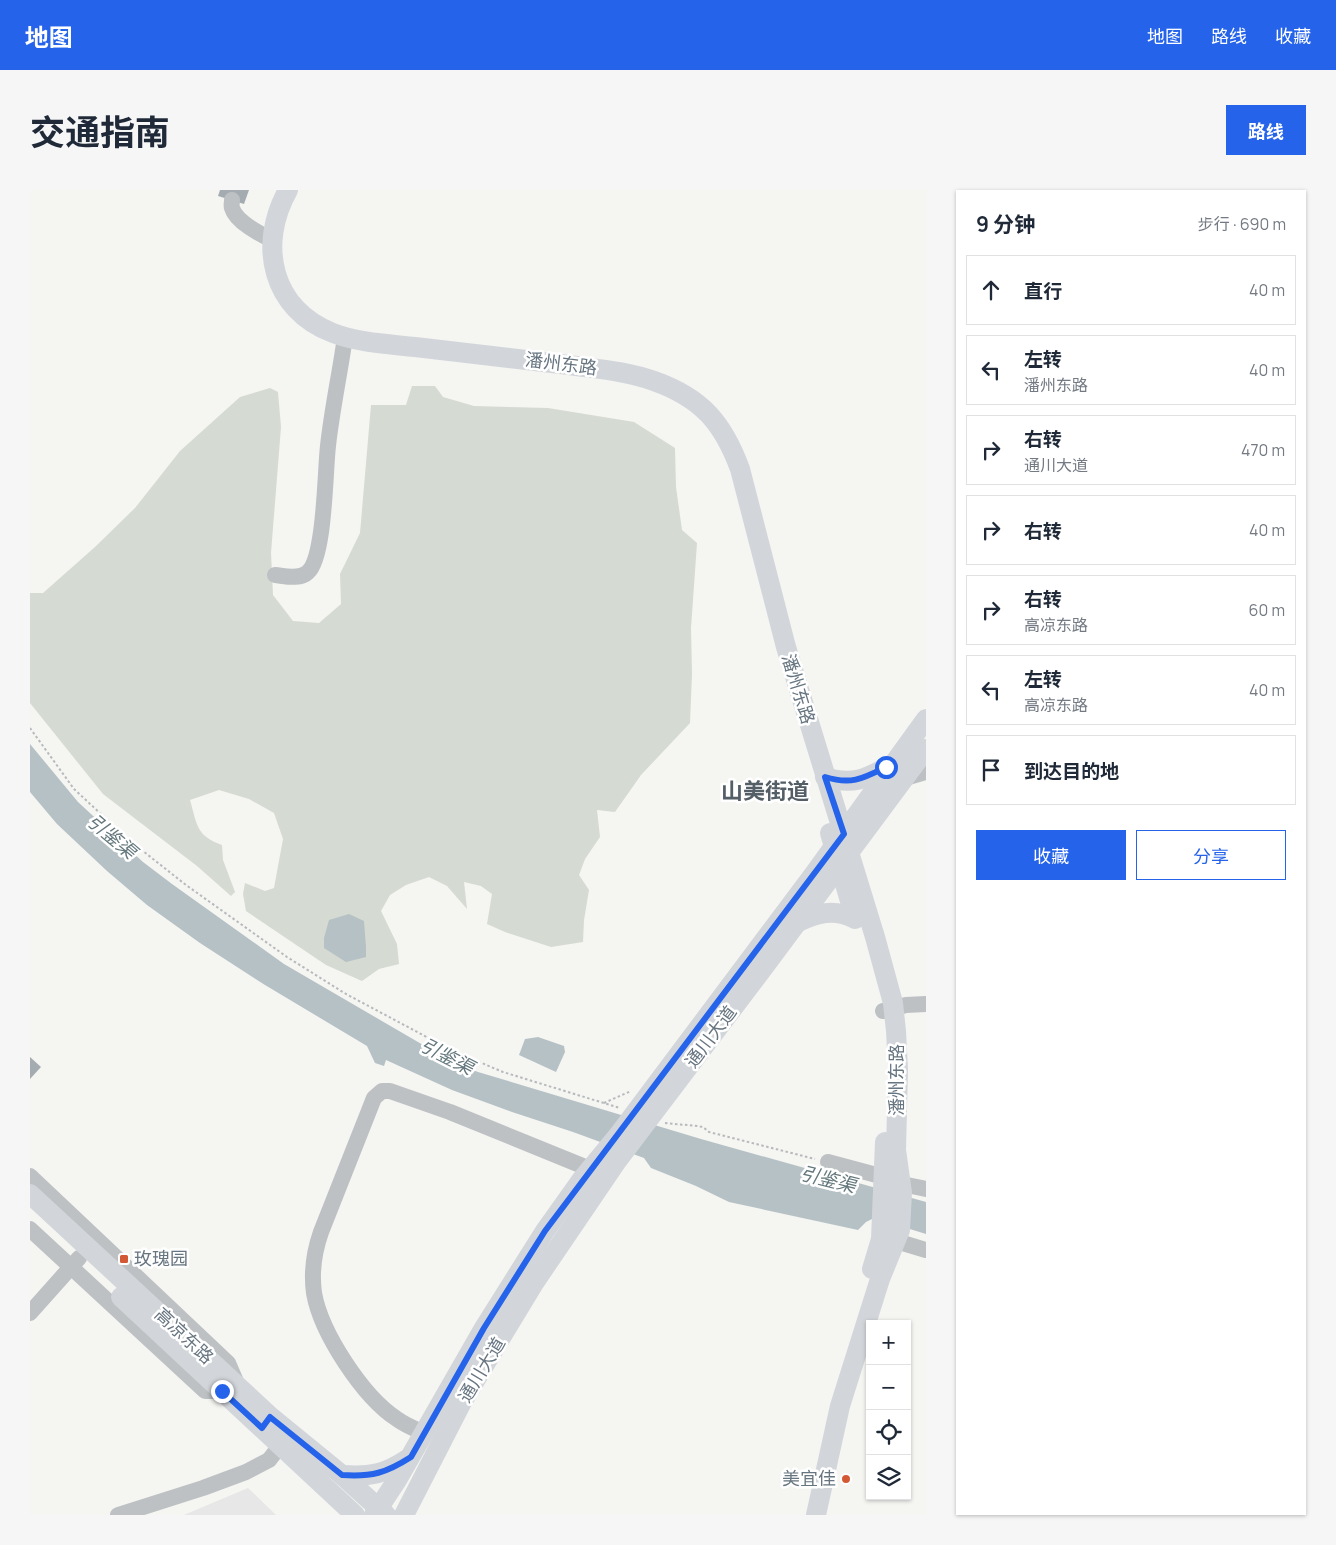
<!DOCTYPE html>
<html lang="zh">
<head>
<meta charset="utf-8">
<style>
	:root { --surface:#fff; --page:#f6f6f7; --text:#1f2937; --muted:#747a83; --line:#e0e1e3; --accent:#2563eb }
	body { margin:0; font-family:Manrope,"Noto Sans SC",sans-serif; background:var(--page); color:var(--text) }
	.controls { position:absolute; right:15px; bottom:15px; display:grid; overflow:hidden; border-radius:0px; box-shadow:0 1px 4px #0004 }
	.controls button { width:45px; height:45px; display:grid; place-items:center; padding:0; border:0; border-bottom:1px solid var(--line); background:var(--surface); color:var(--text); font:25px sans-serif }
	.stop { position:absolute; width:15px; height:15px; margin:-11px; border:4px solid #2563eb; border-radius:50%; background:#fff }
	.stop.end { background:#2563eb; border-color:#fff; box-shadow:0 1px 5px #0008 }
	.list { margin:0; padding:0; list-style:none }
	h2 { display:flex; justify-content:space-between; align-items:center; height:65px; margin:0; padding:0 20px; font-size:21px }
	h2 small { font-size:16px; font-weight:400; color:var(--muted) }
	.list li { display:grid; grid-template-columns:32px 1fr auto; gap:15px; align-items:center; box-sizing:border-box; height:70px; margin:0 10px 10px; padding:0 10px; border:1px solid var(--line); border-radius:0px }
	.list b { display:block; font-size:19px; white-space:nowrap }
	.list p { margin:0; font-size:16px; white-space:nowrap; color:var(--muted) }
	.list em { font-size:16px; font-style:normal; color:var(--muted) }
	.actions { display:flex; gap:10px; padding:15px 20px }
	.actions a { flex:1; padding:11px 0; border:1px solid var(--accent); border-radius:0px; text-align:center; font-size:18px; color:var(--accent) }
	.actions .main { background:var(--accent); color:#fff }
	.icon { flex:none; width:28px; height:28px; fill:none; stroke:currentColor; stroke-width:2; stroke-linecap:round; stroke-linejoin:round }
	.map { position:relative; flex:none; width:896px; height:1325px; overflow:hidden; border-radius:0px }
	header { display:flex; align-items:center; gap:30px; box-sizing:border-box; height:70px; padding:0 25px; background:var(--accent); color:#fff }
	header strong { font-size:24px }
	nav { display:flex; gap:28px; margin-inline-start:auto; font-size:18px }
	.intro { display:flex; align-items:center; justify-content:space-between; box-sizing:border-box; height:120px; padding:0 30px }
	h1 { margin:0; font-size:35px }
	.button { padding:12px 22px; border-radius:0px; background:var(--accent); color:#fff; font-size:18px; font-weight:700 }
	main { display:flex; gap:30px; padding:0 30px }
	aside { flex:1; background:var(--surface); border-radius:0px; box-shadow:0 1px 4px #0004 }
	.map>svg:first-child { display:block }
	.built { fill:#e6e7e6 }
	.green { fill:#d5dad2 }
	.water { fill:#b6c1c5 }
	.building { fill:#a5acb1 }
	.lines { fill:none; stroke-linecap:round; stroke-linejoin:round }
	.path { stroke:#b7babc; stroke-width:2; stroke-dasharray:2.5 2.5; stroke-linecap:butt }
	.minor { stroke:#bdc1c4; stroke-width:16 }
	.major { stroke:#d2d6da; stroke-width:20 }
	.route { stroke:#2563eb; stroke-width:6 }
	.poi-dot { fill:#d35935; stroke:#fff; stroke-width:2 }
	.labels { text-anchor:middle; stroke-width:5; stroke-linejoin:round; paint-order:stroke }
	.street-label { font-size:18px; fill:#677581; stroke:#fff }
	.poi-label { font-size:18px; fill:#677581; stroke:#fff; text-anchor:start }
	.water-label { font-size:19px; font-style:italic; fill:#63777d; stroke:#fff }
	.district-label { font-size:22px; font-weight:bold; fill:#545e66; stroke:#fff }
</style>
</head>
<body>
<header>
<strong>地图</strong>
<nav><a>地图</a><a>路线</a><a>收藏</a></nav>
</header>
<div class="intro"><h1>交通指南</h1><a class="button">路线</a></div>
<main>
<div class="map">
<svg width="896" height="1325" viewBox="0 0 896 1325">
	<rect width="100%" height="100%" fill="#f5f5f2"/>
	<!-- built -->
	<path class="built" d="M218,1298L246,1325H154Z"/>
	<!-- green -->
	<path class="green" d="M382,196H405L413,207L444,216L518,218L604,232L645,258L646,297L652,340L667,353L661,438L662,484L660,533L611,585L585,622L567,620L570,647L555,669L549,685L559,700L554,730L553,752L521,757L475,742L457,734L462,704L451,696L434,692L437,719L417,696L399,687L376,695L360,705L351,721L367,754L369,774L349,779L332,791L296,775L216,721L213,704L215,693L235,701L244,698L253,649L244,623L219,609L189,600L160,610C167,634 166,646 192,655L193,670L205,702L201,706L167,676L73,604L0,513V403H13L65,357L105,318L150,261L210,207L240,198L248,202L251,237L241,363L243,405L263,431L289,433L311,414L310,384L330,343L341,215H376Z"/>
	<!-- water -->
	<g class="water">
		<path d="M0,554L48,612L113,672L142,694L254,774L400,859L430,875L448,882L671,949L896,1012V1044L844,1028L836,1032L828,1040L699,1012L666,996L621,978L614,968L543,942L482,922L422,900L356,870L354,876L345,873L337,856L235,795L170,753L117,715L77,681L27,634L0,602Z"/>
		<path d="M319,724L334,731L336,757V767L316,772L294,758V748L299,730Z"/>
		<path d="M508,847L534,856L535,862L526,882L489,865L495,849Z"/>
	</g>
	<!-- building -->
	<g class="building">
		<path d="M190,0H219L214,14L188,6Z"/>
		<path d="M0,867L11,877L0,889Z"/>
	</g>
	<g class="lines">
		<!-- path -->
		<g class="path">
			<path d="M0,538L44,599L99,650L156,695L257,767L316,804L421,860L473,882L590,918"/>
			<path d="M574,913L601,901"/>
			<path d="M635,933L667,936L673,937L679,942L785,969"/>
		</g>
		<!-- minor -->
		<g class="minor">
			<path d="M202,10C202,13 201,16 202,18C206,32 230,44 242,50"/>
			<path d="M245,385C255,386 270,390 278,382C295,367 295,280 298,256C302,219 310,183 315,147"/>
			<path d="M875,588L896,582"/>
			<path d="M853,821L876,815L896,814"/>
			<path d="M798,972L854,987"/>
			<path d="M0,986L198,1173L207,1194"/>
			<path d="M872,994L896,999"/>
			<path d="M0,1039L175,1201H192"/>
			<path d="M866,1051L896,1060"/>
			<path d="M0,1123L49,1068"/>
			<path d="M394,1243C385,1239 375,1235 367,1229C333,1207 291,1143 284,1103C281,1081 284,1062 291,1042L344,908L352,901H360L420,922L560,979L569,985"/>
			<path d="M88,1325L173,1298L216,1282L239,1270L250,1256"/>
		</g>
		<!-- major -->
		<g class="major">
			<path d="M258,0C227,55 242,120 303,143C329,153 358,154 385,157C436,163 488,169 539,175C567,179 597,181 624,191C672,208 693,233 710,279L756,457L845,747L863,813L866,841L868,880L866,960L872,1003L870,1040L850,1089L810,1216L786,1325"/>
			<path d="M795,587C824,596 837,588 863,574"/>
			<path d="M800,643L822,718"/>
			<path d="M766,733C787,723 804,718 825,729"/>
			<path d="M0,1004L241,1227L312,1285L356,1325"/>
			<path d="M842,1079L851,1049L855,952"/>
			<path d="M91,1107L325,1325"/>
			<path d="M312,1285C341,1287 355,1284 379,1268"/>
			<path d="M344,1325L367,1290L454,1138L515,1041L552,989L590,943L784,684L896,529"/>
			<path d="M374,1325L432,1212L504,1093L587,971L737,773L896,559"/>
		</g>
	</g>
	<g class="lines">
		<!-- route -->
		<path class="route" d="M192,1201L232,1238L240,1227L312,1285C342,1287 356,1283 381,1267L454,1138L515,1041L814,644L795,587C821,595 832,589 856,577"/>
	</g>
	<!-- markers -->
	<g class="poi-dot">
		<rect x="89" y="1064" width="10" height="10" rx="2.5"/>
		<circle cx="816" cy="1289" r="5"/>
	</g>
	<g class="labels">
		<!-- street labels -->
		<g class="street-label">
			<text transform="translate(531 174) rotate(7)" y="6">潘州东路</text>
			<text transform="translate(768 499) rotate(73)" y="6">潘州东路</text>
			<text transform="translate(681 847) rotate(-53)" y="6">通川大道</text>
			<text transform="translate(867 890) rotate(-90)" y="6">潘州东路</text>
			<text transform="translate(154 1146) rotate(43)" y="6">高凉东路</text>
			<text transform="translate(452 1180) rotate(-59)" y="6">通川大道</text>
		</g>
		<!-- poi labels -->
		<g class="poi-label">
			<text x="104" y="1075">玫瑰园</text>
			<text x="806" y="1295" text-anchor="end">美宜佳</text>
		</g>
		<!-- water labels -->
		<g class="water-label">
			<text transform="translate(82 646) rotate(40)" y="7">引鉴渠</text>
			<text transform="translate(417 866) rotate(27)" y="7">引鉴渠</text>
			<text transform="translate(798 989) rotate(14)" y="7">引鉴渠</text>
		</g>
		<!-- district labels -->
		<g class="district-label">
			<text x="735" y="609">山美街道</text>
		</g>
	</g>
</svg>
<div class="controls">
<button>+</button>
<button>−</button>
<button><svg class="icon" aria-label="locate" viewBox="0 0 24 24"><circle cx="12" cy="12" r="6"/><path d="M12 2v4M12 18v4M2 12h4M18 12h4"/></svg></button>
<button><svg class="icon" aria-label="layers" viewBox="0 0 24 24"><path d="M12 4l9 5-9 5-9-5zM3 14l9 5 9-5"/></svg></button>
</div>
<div class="stop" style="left:856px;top:577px"></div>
<div class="stop end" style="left:192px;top:1201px"></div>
</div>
<aside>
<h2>9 分钟<small>步行 · 690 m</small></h2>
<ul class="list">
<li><svg class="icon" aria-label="ahead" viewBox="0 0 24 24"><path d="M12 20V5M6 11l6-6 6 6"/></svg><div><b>直行</b></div><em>40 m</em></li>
<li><svg class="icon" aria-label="left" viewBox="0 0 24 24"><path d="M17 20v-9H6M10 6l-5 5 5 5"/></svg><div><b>左转</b><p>潘州东路</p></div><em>40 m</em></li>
<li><svg class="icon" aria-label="right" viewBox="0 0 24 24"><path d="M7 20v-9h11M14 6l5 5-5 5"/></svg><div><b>右转</b><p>通川大道</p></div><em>470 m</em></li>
<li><svg class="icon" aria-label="right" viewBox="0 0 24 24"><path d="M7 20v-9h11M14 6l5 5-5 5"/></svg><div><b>右转</b></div><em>40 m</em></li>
<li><svg class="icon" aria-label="right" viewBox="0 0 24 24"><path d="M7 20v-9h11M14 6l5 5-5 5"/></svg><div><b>右转</b><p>高凉东路</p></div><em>60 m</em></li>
<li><svg class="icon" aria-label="left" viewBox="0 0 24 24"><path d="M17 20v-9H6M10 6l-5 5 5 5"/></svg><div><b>左转</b><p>高凉东路</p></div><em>40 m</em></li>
<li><svg class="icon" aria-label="arrive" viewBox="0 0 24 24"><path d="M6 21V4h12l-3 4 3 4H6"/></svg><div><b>到达目的地</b></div></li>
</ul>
<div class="actions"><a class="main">收藏</a><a>分享</a></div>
</aside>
</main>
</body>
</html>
